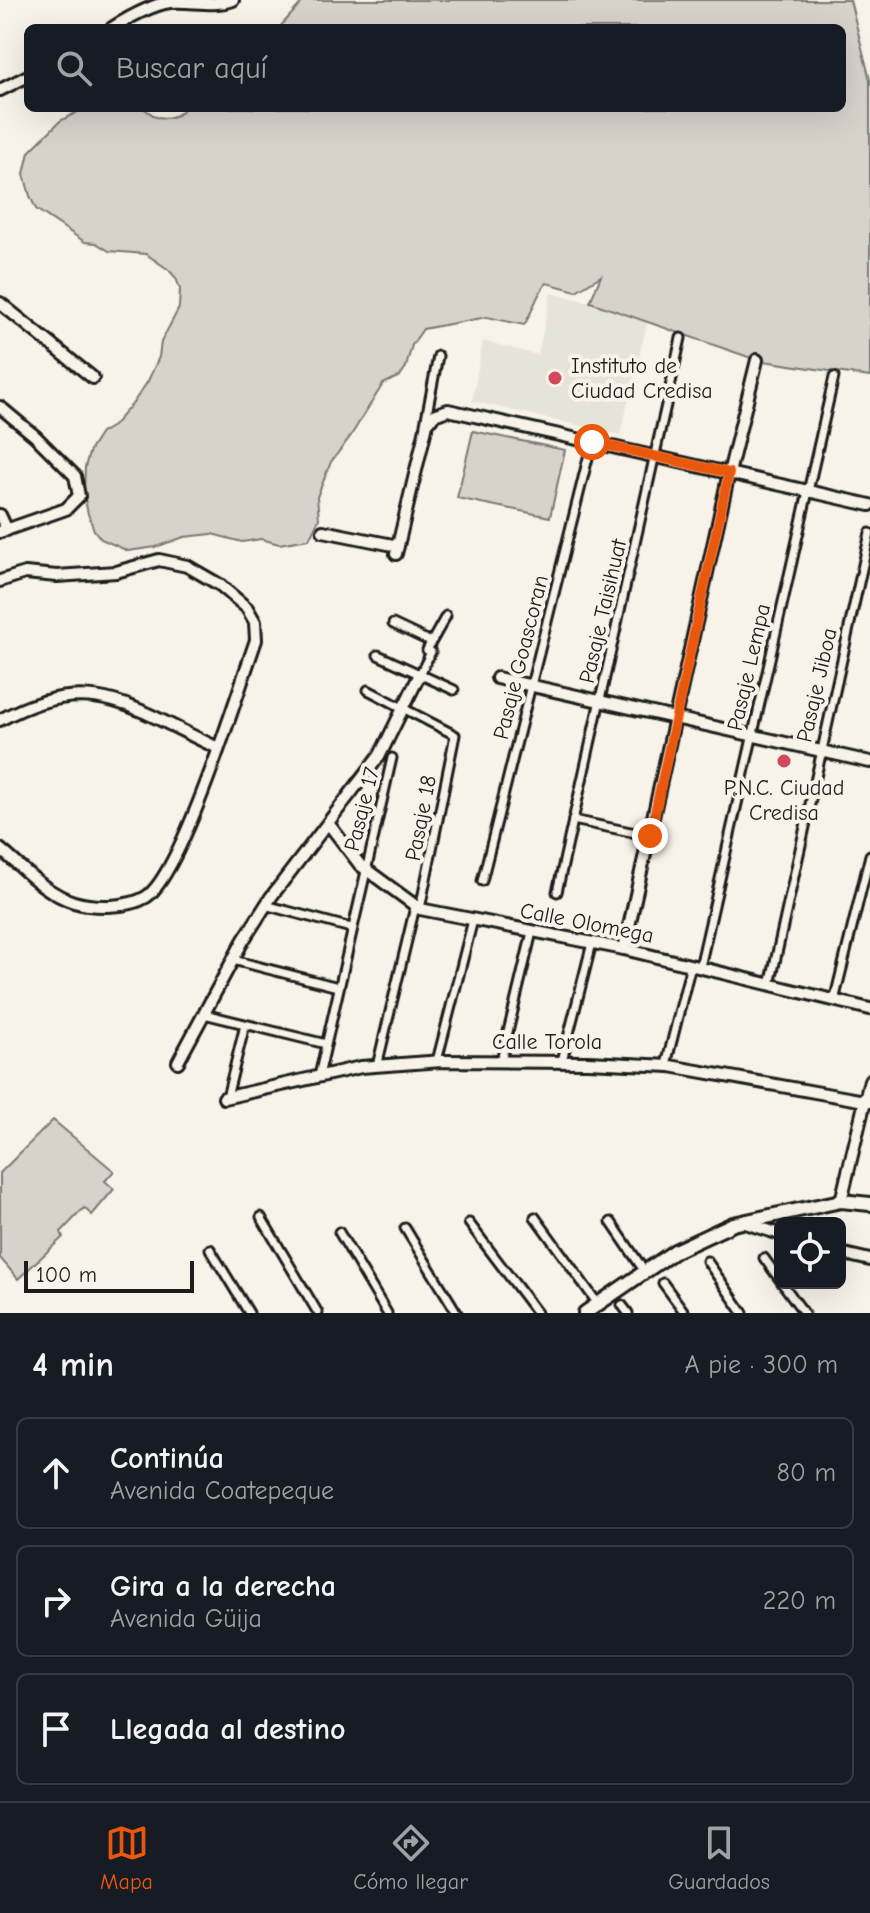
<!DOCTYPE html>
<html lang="es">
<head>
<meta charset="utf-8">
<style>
	:root { --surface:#171b24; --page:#242831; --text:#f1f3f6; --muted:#9ea1a6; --line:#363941; --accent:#ea580c }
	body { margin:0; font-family:"Comic Neue",sans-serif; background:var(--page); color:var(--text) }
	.controls { position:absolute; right:24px; bottom:24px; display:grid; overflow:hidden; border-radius:12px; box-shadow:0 8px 32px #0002 }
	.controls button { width:72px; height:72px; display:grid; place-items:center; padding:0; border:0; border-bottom:2px solid var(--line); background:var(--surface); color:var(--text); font:40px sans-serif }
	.scale { position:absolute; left:24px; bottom:20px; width:170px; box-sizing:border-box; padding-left:8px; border:4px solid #1c1c1c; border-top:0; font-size:22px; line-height:28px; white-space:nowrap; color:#1c1c1c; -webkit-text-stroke:6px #f7f3e8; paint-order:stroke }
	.stop { position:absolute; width:24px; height:24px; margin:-18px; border:6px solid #ea580c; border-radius:50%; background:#fff }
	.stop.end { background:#ea580c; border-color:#fff; box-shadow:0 2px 8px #0008 }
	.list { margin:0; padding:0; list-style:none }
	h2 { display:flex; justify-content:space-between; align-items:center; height:104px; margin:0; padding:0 32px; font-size:34px }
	h2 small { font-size:26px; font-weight:400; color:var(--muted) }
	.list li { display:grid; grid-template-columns:52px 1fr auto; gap:24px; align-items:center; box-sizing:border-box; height:112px; margin:0 16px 16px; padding:0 16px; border:2px solid var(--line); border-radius:12px }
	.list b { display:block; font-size:30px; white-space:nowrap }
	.list p { margin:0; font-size:26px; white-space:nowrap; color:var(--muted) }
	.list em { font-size:26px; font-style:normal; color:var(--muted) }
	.icon { flex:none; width:44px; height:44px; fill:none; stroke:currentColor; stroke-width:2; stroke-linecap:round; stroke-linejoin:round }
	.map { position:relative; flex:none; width:870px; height:1313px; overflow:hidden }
	.search { position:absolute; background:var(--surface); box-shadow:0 8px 32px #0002; left:24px; right:24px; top:24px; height:88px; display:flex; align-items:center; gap:20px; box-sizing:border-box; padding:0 28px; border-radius:12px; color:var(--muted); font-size:30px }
	.sheet { height:488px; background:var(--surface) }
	nav { display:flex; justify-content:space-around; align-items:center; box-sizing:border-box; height:112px; border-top:2px solid var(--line); background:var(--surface); font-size:22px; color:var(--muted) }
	nav a { display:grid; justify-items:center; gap:4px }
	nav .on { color:var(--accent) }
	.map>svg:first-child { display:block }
	.built { fill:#e6e3d9 }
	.green { fill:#d7d3cb; stroke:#7a7874; stroke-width:2 }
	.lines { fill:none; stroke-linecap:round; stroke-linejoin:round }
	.pedestrian-casing { stroke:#1c1c1c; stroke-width:13 }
	.minor-casing { stroke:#1c1c1c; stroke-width:16 }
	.tertiary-casing { stroke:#1c1c1c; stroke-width:18 }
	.pedestrian { stroke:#f7f3e8; stroke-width:7 }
	.minor { stroke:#f7f3e8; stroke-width:10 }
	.tertiary { stroke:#f7f3e8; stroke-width:12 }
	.route { stroke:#ea580c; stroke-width:10 }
	.poi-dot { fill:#d1495b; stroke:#f7f3e8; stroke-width:3 }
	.labels { text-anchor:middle; stroke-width:8; stroke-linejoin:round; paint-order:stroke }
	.poi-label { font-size:22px; fill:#1c1c1c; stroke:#f7f3e8; text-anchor:start }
	.street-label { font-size:22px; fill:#1c1c1c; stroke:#f7f3e8 }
</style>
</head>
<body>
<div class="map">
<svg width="870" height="1313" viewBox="0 0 870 1313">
	<rect width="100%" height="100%" fill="#f7f3e8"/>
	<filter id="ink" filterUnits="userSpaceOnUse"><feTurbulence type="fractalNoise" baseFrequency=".0125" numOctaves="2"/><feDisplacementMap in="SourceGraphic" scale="16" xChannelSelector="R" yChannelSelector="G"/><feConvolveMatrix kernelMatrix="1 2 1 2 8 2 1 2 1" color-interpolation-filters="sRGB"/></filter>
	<g filter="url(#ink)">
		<!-- built -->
		<path class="built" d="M551,293L649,316L620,435L472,401L483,341L538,355Z"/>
		<!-- green -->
		<g class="green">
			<path d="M304,0H850L870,80V377L757,360L590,302L601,276L576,291L547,283C536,293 534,311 524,325L487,317L423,329L412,345L406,367L400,376L383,384L350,437L331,462L317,497L319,519L309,539L279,544L261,539L242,542L212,534L184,537L156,547L128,551L101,539L94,530L88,514L84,495L85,467L90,450L101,433L113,426L133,403L148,381L159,357L161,342L179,308L180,289L176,278L169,270L146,254L109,251L96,243L85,242L36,209L30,196L24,174L29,152L60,121L85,108H143L156,117L167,118L177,115L185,108H842V28H279Z"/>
			<path d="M473,431L565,450L550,517L457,498Z"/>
			<path d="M53,1120L114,1171L105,1181L114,1189L92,1215L84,1208L61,1232L63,1237L18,1279L0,1258V1173Z"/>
		</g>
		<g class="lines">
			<defs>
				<g id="pedestrian">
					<path d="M425,424L438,356"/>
					<path d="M393,624L431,642"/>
					<path d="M378,655L454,690"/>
					<path d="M420,674L431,652L427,650L446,616"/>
					<path d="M368,690L455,735L420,909"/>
					<path d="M573,820L650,836"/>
					<path d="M482,881L592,442"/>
					<path d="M557,892L681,338"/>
					<path d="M265,905L351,928"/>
					<path d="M233,960L338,987"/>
					<path d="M700,967L834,377"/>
					<path d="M770,985L870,533"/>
					<path d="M834,1001L870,855"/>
					<path d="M204,1014L326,1044"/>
					<path d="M437,1061L473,920"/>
					<path d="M501,1061L532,932"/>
					<path d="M562,1061L592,943"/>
					<path d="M666,1065L691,965"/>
					<path d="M377,1066L415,907"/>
					<path d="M319,1076L392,758"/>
					<path d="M227,1097L245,1025"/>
					<path d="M261,1217L318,1313"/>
					<path d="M535,1217L598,1304"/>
					<path d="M611,1222L645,1272"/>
					<path d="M469,1223L537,1313"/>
					<path d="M405,1228L457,1313"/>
					<path d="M339,1232L387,1313"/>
					<path d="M210,1249L249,1313"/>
					<path d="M764,1258L780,1280"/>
					<path d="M707,1261L743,1313"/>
					<path d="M663,1283L685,1313"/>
					<path d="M782,1283L804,1313"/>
					<path d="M622,1305L628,1313"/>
				</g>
				<g id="minor">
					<path d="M112,28C128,18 151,5 170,2C191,0 213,7 233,0"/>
					<path d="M0,90L28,76"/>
					<path d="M0,303L93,378"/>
					<path d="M0,407L35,436L75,476L79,496L66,509L0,532"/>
					<path d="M0,515L7,530"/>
					<path d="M323,531L398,546"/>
					<path d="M396,554L427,424L434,415L448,410L870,505"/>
					<path d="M0,581L25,573L57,576L116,572L159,560L187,566L220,585L247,608L255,622L256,640C239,688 182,874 146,897C128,908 94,908 74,902C45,893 23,868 0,849"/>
					<path d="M497,678L870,762"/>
					<path d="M0,720C92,669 135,710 218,748"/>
					<path d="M328,823L360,865L420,909L624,949L870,1009"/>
					<path d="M624,949L729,473L757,360"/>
					<path d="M178,1062L243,941L271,897L380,755L420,674"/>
					<path d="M224,1098L361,1067L442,1061L588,1062L670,1066L870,1102"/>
					<path d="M841,1201L870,1080"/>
					<path d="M742,1222L780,1234"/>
					<path d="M840,1253L870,1260"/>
				</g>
				<path id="tertiary" d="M585,1313L675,1251L733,1224L841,1201L870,1204"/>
			</defs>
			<!-- pedestrian casing -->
			<use href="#pedestrian" class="pedestrian-casing"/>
			<!-- minor casing -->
			<use href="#minor" class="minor-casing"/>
			<!-- tertiary casing -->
			<use href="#tertiary" class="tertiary-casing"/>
			<!-- pedestrian -->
			<use href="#pedestrian" class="pedestrian"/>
			<!-- minor -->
			<use href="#minor" class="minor"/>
			<!-- tertiary -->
			<use href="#tertiary" class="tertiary"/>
		</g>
	</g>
	<g class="lines" filter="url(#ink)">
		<!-- route -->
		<path class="route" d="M592,442L729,473L650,836"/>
	</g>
	<!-- markers -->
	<g class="poi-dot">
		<circle cx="555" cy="378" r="8"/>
		<circle cx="784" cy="761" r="8"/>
	</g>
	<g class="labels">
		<!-- poi labels -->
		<g class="poi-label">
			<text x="571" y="373">Instituto de<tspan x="571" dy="25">Ciudad Credisa</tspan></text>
			<text x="784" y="795" text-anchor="middle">P.N.C. Ciudad<tspan x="784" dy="25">Credisa</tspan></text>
		</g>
		<!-- street labels -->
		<g class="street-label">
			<text transform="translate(602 611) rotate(-77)" y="8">Pasaje Taisihuat</text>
			<text transform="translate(520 657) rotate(-76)" y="8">Pasaje Goascoran</text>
			<text transform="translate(748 667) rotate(-77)" y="8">Pasaje Lempa</text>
			<text transform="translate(816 685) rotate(-77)" y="8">Pasaje Jiboa</text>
			<text transform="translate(361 809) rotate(-76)" y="8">Pasaje 17</text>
			<text transform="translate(420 818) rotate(-79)" y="8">Pasaje 18</text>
			<text transform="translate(587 922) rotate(11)" y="8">Calle Olomega</text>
			<text x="547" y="1049">Calle Torola</text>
		</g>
	</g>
</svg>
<div class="controls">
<button><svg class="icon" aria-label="locate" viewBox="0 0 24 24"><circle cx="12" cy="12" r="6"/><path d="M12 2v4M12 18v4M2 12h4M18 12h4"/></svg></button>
</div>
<div class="scale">100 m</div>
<div class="stop" style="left:592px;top:442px"></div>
<div class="stop end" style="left:650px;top:836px"></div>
<div class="search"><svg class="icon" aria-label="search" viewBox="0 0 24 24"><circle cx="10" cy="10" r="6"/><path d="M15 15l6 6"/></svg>Buscar aquí</div>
</div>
<section class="sheet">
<h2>4 min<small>A pie · 300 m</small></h2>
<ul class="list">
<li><svg class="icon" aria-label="ahead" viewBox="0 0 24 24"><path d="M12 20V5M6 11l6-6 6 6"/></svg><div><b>Continúa</b><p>Avenida Coatepeque</p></div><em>80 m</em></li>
<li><svg class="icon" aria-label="right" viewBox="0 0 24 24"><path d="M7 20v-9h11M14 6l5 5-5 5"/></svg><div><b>Gira a la derecha</b><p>Avenida Güija</p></div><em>220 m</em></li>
<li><svg class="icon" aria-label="arrive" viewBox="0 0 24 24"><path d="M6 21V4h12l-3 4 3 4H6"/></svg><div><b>Llegada al destino</b></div></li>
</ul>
</section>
<nav>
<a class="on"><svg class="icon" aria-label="map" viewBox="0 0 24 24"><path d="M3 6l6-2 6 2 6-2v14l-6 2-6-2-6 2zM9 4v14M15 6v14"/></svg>Mapa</a>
<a><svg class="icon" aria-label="directions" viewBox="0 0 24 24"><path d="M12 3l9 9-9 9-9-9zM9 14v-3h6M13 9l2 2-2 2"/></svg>Cómo llegar</a>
<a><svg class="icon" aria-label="saved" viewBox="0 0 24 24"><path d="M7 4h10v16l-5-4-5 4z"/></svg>Guardados</a>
</nav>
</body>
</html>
